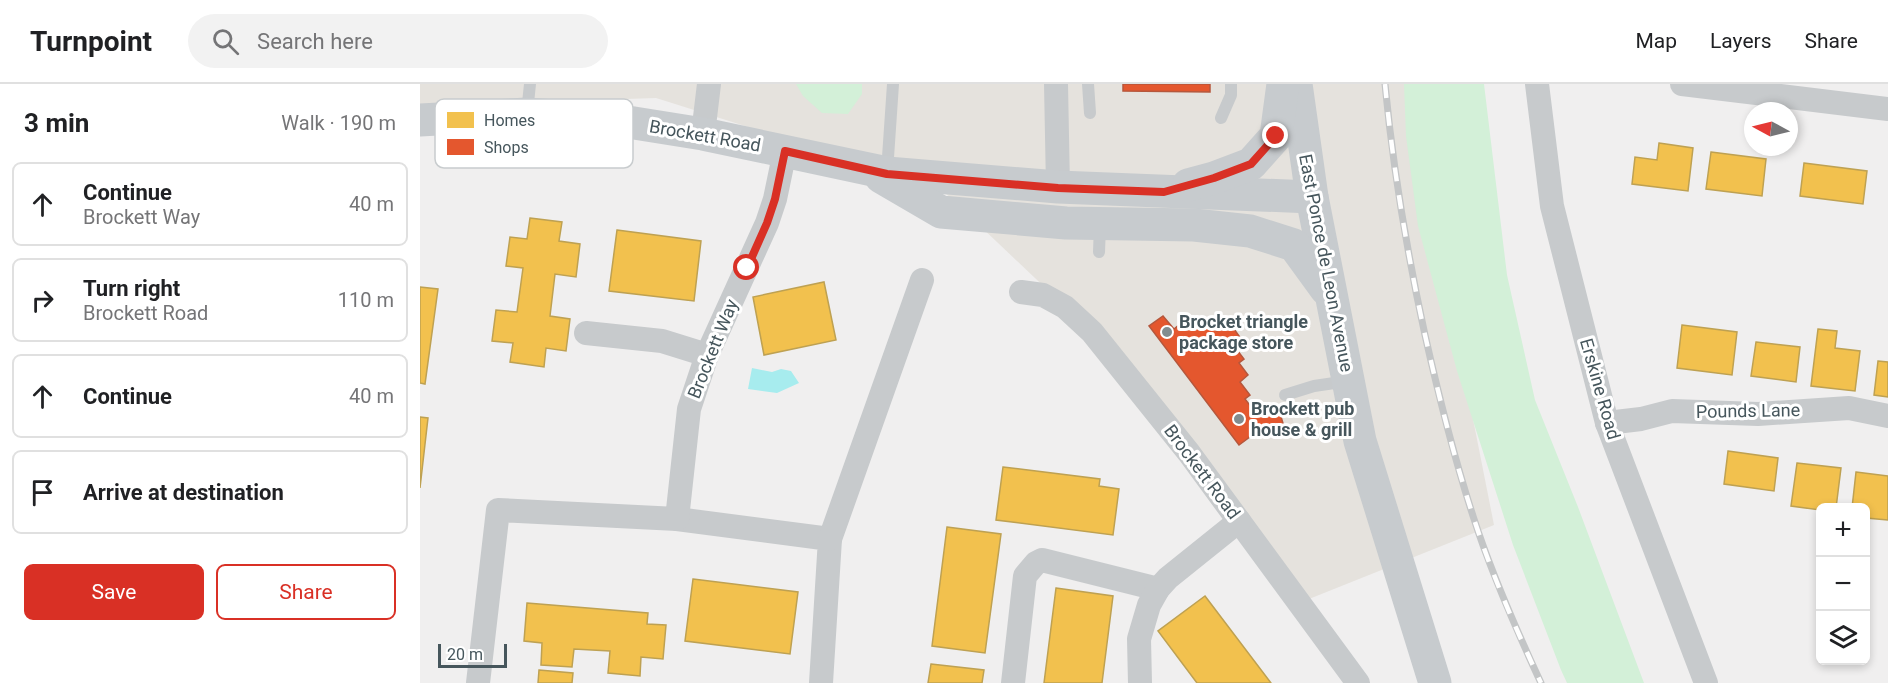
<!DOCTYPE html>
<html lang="en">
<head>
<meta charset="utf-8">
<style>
	:root { --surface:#fff; --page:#f2f2f2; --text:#202124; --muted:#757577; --line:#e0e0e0; --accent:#d93025 }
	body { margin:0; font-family:Roboto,sans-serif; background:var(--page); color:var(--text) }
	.controls { position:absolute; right:18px; bottom:18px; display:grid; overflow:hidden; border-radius:9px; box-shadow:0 3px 9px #0003 }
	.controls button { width:54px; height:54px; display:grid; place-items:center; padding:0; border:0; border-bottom:2px solid var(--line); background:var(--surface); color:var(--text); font:30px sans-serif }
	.compass { position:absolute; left:1324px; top:18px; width:54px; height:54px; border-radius:50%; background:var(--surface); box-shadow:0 3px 9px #0003; rotate:277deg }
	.scale { position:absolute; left:18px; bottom:15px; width:69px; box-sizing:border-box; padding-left:6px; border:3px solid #46565c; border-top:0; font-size:16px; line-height:21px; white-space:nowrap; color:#46565c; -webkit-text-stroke:4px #fff; paint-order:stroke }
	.stop { position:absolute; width:18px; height:18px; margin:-14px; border:4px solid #d93025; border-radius:50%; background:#fff }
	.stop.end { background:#d93025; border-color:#fff; box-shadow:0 2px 6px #0008 }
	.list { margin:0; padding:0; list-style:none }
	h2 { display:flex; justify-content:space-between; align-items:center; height:78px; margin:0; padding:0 24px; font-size:26px }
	h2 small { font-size:20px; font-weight:400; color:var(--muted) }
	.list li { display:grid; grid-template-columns:39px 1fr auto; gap:18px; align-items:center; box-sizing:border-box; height:84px; margin:0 12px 12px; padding:0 12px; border:2px solid var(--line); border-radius:9px }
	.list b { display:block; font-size:22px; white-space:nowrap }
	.list p { margin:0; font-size:20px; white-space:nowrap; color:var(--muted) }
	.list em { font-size:20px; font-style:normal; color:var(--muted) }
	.actions { display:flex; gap:12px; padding:18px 24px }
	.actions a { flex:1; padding:14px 0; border:2px solid var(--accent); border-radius:9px; text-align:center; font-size:21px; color:var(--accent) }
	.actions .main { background:var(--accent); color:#fff }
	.icon { flex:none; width:33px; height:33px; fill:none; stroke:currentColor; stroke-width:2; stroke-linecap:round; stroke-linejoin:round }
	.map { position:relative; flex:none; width:1468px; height:599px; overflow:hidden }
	header { display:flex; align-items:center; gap:36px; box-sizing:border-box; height:84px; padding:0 30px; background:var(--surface); border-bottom:2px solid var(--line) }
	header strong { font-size:28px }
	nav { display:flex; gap:33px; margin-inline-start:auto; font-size:21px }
	.search { width:420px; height:54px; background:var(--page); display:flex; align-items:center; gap:15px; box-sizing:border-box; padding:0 21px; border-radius:33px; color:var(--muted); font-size:22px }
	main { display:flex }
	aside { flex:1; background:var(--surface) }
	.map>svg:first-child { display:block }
	.commercial { fill:#e5e2dd }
	.green { fill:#d3f0d8 }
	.water { fill:#a7ecee }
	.homes { fill:#f2c14e; stroke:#bea152; stroke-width:1.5 }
	.shops { fill:#e4572e; stroke:#b5573c; stroke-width:1.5 }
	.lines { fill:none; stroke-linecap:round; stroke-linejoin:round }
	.lane { stroke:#c7cacc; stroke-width:12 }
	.street { stroke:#c7cacc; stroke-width:24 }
	.secondary { stroke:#c7cbce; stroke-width:33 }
	.rail-casing { stroke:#c3c5c6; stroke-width:7 }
	.rail { stroke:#fff; stroke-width:4.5; stroke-dasharray:14; stroke-linecap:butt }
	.route { stroke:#d93025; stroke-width:8 }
	.poi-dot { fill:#828c8f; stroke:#fff; stroke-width:2 }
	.labels { text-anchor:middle; stroke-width:6; stroke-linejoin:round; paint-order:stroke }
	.street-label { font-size:18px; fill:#46565c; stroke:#fff }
	.poi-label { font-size:18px; font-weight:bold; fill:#46565c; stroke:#fff; text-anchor:start }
	.key { fill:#fff; stroke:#c8ccce; stroke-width:1.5 }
	.key-label { font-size:16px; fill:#46565c }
</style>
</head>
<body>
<header>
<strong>Turnpoint</strong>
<div class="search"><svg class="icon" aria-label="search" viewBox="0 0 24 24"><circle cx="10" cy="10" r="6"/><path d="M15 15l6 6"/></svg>Search here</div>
<nav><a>Map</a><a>Layers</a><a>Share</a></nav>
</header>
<main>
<aside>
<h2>3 min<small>Walk · 190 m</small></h2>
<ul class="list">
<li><svg class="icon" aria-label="ahead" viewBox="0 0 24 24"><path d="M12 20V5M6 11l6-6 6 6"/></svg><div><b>Continue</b><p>Brockett Way</p></div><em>40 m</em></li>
<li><svg class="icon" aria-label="right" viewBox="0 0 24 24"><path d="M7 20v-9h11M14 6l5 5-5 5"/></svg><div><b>Turn right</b><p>Brockett Road</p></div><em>110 m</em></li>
<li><svg class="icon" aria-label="ahead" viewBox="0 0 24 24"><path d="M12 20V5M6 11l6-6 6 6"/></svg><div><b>Continue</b></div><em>40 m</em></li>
<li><svg class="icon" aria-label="arrive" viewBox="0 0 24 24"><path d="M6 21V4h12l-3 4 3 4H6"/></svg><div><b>Arrive at destination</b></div></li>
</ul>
<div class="actions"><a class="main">Save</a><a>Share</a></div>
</aside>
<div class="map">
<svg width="1468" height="599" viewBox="0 0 1468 599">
	<rect width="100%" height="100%" fill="#f0efef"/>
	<!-- commercial -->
	<path class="commercial" d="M0,0H1007L1034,239L1074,441L869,523L714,288L519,103L236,14L0,22Z"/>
	<!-- green -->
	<g class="green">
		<path d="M376,0H442V10L428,30L402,29L383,12Z"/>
		<path d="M984,0H1064L1087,191L1115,316L1158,423L1224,599H1147L1141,586L1093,461L1037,287L998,142L986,52Z"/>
	</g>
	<!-- water -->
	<path class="water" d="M332,284L352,288L361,285L371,287L379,299L357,309L328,305Z"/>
	<!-- homes -->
	<g class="homes">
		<path d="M1239,59L1273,64L1268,107L1212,100L1215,73L1237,76Z"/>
		<path d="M1291,68L1346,75L1342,112L1286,105Z"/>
		<path d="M1384,79L1447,87L1443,120L1380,112Z"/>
		<path d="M110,134L142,138L139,157L160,160L156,193L135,190L130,232L150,235L146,267L126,264L124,283L90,278L93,259L72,257L76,226L97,228L103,184L86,182L90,153L107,155Z"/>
		<path d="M197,146L281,157L274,217L189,207Z"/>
		<path d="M404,198L416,256L344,271L333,213Z"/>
		<path d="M0,203L18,205L5,300L0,299Z"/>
		<path d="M1262,241L1317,248L1312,291L1257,284Z"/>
		<path d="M1398,245L1417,247L1415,264L1440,267L1435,307L1391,302Z"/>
		<path d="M1336,258L1380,263L1376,298L1331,292Z"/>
		<path d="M1458,277L1468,278V313L1454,311Z"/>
		<path d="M0,333L8,334L0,404Z"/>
		<path d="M1308,367L1358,374L1354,407L1304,400Z"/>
		<path d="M1377,379L1421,384L1416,424H1400V426L1371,422Z"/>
		<path d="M583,383L680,395L679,402L699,405L693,451L576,436Z"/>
		<path d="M1436,388L1468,392V436L1446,434V424H1432Z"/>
		<path d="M527,443L581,450L565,569L512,562Z"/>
		<path d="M273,495L378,508L370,570L265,557Z"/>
		<path d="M636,504L693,512L682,599H624Z"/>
		<path d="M785,512L851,599H777L738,547Z"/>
		<path d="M107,519L228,529L227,540L246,541L243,575L221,573L220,592L188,589L190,567L154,565L152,583L121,581L122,559L104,557Z"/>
		<path d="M511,580L564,586L562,599H508Z"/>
		<path d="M119,586L153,589L152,599H118Z"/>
	</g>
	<!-- shops -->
	<g class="shops">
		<path d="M703,0H790V8L703,7Z"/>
		<path d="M743,232L754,245L766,235L774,246L786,237L797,247L809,238L822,256L814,262L824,275L819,279L828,291L820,298L830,311L825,315L838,332L859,326L865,346L839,353L838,347L819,361L729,242Z"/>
	</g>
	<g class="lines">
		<!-- lane -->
		<g class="lane">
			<path d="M668,0L670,29"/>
			<path d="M107,29L110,0"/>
			<path d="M801,34L811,11V0"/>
			<path d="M467,88L473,0"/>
			<path d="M679,168L680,141"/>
			<path d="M865,311L894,302L928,297"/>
		</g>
		<!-- street -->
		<g class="street">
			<path d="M636,0L638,103"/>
			<path d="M1117,0L1132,122L1187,339L1286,599"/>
			<path d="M1262,0L1468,25"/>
			<path d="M283,50L289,0"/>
			<path d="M601,208L623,211L645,223L672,248L769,369L938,599"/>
			<path d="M166,249L242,257L287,271"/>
			<path d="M1187,339L1221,335L1252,327L1338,330L1429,324L1468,332"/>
			<path d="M257,435L410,455L401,599"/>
			<path d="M410,455L502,196"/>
			<path d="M58,599L78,426L257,435L269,325L287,271L347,139L355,115L365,67"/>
			<path d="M593,599L605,492L616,479L622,476L738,505"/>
			<path d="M720,599L719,555L729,521L738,505L748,494L819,437"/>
		</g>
		<!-- secondary -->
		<g class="secondary">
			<path d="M876,0L892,113L940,357L1015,599"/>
			<path d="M0,36L107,30L134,32L214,39L283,50L467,89L638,103L892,113"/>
			<path d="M461,93L521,128L646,139L774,141L830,147L874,161L906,205"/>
			<path d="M768,101L794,94L831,80L856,52L863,0"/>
		</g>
		<defs>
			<path id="rail" d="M965,0C973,85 987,168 1005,251C1019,313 1034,374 1054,435C1072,491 1096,545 1121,599"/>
		</defs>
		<!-- rail casing -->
		<use href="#rail" class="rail-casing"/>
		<!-- rail -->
		<use href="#rail" class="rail"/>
	</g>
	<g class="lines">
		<!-- route -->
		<path class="route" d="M327,184L347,139L355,115L365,67L467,90L638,104L744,108L794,94L831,80L856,52"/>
	</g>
	<!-- markers -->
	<g class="poi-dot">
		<circle cx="747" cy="248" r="6"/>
		<circle cx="819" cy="335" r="6"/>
	</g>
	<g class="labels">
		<!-- street labels -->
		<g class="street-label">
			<text transform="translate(285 52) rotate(10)" y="6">Brockett Road</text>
			<text transform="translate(906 179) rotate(79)" y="6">East Ponce de Leon Avenue</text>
			<text transform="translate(293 265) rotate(-68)" y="6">Brockett Way</text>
			<text transform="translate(1180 305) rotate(74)" y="6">Erskine Road</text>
			<text transform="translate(1328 327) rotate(-1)" y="6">Pounds Lane</text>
			<text transform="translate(782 388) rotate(53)" y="6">Brockett Road</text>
		</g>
		<!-- poi labels -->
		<g class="poi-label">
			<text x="759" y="244">Brocket triangle<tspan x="759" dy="21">package store</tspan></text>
			<text x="831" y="331">Brockett pub<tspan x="831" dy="21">house &amp; grill</tspan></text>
		</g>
	</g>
	<!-- legend -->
	<rect x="15" y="15" width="198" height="69" rx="9" class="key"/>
	<rect x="27" y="28" width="27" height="16" fill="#f2c14e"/>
	<rect x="27" y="55" width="27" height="16" fill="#e4572e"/>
	<g class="key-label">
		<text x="64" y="42">Homes</text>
		<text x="64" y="69">Shops</text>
	</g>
</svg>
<div class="controls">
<button>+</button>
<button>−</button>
<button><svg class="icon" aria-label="layers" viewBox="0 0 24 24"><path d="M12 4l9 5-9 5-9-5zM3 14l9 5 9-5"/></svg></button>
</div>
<svg class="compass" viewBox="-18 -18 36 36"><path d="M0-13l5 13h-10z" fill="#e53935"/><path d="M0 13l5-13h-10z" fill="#757577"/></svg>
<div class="scale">20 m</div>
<div class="stop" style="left:327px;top:184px"></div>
<div class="stop end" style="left:856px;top:52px"></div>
</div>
</main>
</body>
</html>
